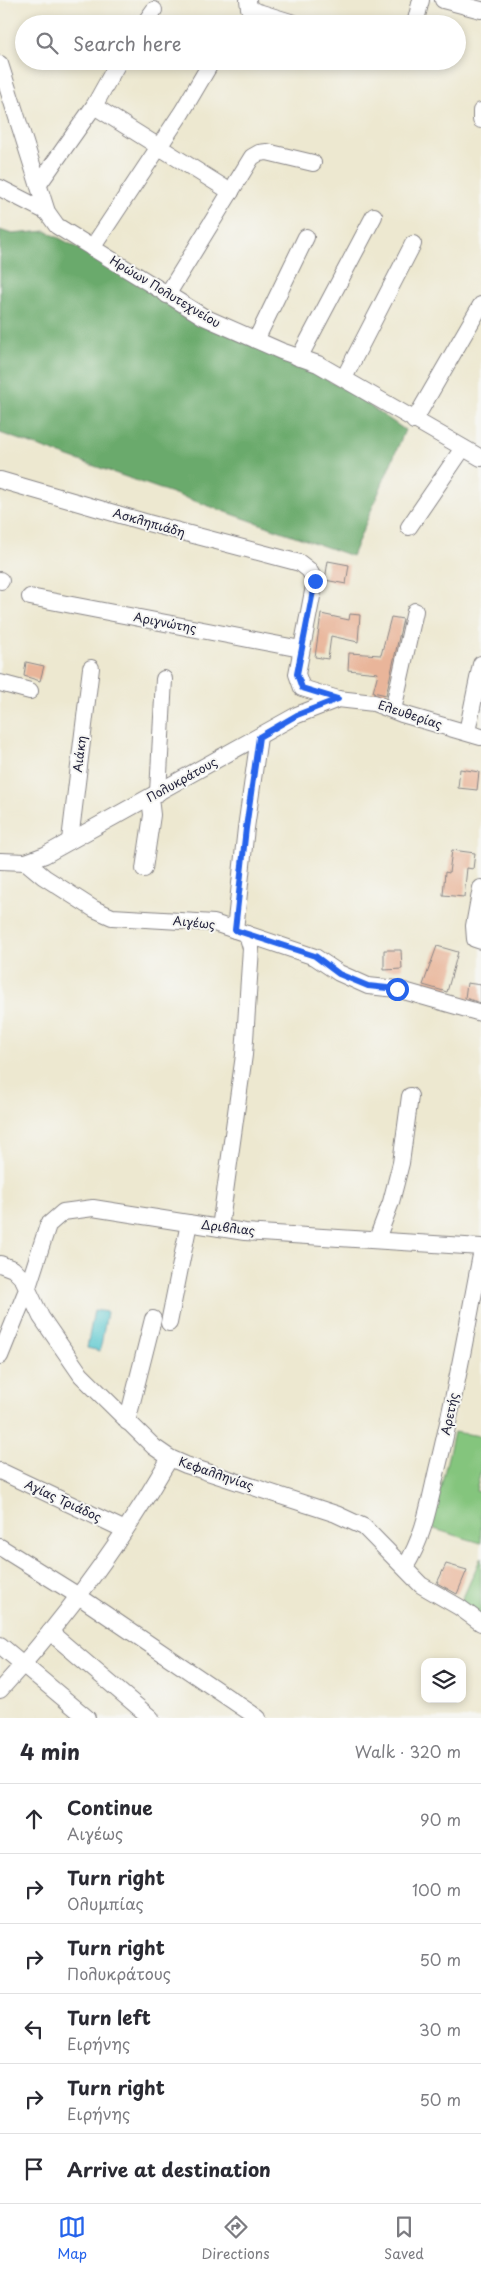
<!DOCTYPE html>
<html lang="en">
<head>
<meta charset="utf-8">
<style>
	:root { --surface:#fff; --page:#f2f2f3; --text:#2b2b33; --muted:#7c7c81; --line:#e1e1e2; --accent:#2563eb }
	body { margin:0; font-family:"Playpen Sans",sans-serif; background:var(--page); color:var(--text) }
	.controls { position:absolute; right:15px; bottom:15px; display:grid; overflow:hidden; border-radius:10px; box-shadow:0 2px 8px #0003 }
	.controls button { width:45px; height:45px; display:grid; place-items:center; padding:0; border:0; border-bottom:1px solid var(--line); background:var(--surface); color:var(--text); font:25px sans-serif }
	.stop { position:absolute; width:15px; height:15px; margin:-11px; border:4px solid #2563eb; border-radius:50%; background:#fff }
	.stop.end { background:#2563eb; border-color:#fff; box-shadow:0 1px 5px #0008 }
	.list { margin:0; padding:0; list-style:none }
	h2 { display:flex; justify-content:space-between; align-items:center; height:65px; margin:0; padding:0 20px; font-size:21px }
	h2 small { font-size:16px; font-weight:400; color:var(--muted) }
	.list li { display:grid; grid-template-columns:32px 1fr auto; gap:15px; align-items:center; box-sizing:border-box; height:70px; padding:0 20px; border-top:1px solid var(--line) }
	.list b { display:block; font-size:19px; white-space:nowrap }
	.list p { margin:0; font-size:16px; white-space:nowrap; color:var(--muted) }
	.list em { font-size:16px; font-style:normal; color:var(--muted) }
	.icon { flex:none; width:28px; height:28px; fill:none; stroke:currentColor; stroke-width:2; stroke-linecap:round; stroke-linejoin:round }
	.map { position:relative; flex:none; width:481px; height:1718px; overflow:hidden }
	.search { position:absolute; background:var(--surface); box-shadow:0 2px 8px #0003; left:15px; right:15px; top:15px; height:55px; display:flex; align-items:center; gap:12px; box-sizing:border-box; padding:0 18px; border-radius:28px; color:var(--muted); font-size:19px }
	.sheet { height:485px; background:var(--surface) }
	nav { display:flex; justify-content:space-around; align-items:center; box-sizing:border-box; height:70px; border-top:1px solid var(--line); background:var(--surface); font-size:14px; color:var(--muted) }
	nav a { display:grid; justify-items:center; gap:2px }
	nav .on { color:var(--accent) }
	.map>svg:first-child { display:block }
	.green { fill:#84c57d; stroke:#53745c }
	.forest { fill:#6baa6c; stroke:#466654 }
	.water { fill:#5ac8cf; stroke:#3e7585 }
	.building { fill:#e9b59a }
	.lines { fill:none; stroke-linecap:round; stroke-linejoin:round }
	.minor-casing { stroke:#888586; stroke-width:18 }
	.minor { stroke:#fff; stroke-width:16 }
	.route { stroke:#2563eb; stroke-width:6 }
	.labels { text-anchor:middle; stroke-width:4; stroke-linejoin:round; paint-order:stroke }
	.street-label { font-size:12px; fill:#22223b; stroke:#f6f6f2 }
</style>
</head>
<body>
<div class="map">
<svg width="481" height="1718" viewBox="0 0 481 1718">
	<rect width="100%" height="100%" fill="#f6f6f2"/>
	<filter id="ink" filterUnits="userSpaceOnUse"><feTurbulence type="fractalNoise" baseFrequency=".02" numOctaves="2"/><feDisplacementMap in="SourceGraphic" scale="10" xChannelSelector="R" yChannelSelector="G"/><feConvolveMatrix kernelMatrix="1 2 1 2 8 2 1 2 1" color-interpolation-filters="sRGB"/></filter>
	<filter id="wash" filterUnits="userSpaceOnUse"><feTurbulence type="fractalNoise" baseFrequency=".0096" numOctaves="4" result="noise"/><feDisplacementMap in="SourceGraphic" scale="20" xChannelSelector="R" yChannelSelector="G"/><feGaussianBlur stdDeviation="1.12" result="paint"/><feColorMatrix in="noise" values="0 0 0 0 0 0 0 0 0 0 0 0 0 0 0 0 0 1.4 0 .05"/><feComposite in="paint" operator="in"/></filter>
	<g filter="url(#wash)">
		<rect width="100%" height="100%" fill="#ede8d0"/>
		<!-- green -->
		<g class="green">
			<path d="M454,1432L481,1436V1471L476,1491L481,1492V1543L431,1528Z"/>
			<path d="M481,1557V1627L459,1607Z"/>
		</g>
		<!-- forest -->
		<path class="forest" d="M0,230L12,234L46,231L348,391L405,430L352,556L0,433Z"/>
		<!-- water -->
		<path class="water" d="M94,1310L107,1312L100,1351L87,1348Z"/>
		<g id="blocks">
			<!-- building -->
			<g class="building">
				<path d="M328,561L349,565L346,584L325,580Z"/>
				<path d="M321,614L349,620L350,614L360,615L358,642L331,636L328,659L315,657Z"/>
				<path d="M391,617L403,619L386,695L373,692L378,673L348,670L349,653L381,655Z"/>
				<path d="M26,662L44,666L40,681L24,676Z"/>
				<path d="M460,769L479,772L477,790L458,788Z"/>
				<path d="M452,850L475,853L473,869L467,868L464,897L443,895L445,872L449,873Z"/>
				<path d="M437,946L458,952L447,992L423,985Z"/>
				<path d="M384,950H401L402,969L384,970Z"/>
				<path d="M467,983L481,985V1003L465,998Z"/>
				<path d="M446,1564L467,1570L457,1594L437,1583Z"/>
			</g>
		</g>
	</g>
	<g filter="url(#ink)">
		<use href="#blocks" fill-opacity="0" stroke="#888586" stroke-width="1"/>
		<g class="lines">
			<defs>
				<g id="minor">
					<path d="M248,0L249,8L255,11L297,24"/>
					<path d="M443,0L481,10"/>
					<path d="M144,24L154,10"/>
					<path d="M415,24L421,0"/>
					<path d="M0,64L47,212L57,226L204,317L281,351L318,364L481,458"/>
					<path d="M94,106L231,192"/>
					<path d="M481,111V120"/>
					<path d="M39,184L94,106L119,61"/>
					<path d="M0,188L47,212"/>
					<path d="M92,248L182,112L212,61"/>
					<path d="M167,295L252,157L259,153L267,152L313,163"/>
					<path d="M256,340L306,237"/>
					<path d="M299,358L374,216"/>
					<path d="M344,378L413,244"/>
					<path d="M414,421L481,305"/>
					<path d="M0,480L148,523L300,563L309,570L315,581L297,674L302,688L338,699L374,703L402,714L481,737"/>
					<path d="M409,527L463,448"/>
					<path d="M0,580L1,581"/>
					<path d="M30,597L301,649"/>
					<path d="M0,683L30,691"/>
					<path d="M393,710L415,611"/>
					<path d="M467,732L481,664"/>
					<path d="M158,793L164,679"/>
					<path d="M70,840L91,668"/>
					<path d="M0,861L26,862L45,855L297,715L338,699"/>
					<path d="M26,862L44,877L94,909L112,917L214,923L315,957L339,973L368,986L397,989L481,1013"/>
					<path d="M144,869L152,815L150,798"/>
					<path d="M481,888L474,926L475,939L481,941"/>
					<path d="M235,930L246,828L259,737"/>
					<path d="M220,1228L244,1055L251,948L247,934"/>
					<path d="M377,1239L391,1202L401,1163L410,1096"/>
					<path d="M0,1264L13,1269L23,1279L41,1317L81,1375L154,1447L170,1458L186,1465L336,1514L364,1527L421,1585L459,1607L481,1623"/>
					<path d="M169,1323L189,1223"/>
					<path d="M0,1356L28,1287L48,1225L63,1212L93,1208L245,1232L481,1247"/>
					<path d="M127,1422L153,1319"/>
					<path d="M0,1471L125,1530"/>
					<path d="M0,1547L77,1595L258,1718"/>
					<path d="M405,1567C424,1537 429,1504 437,1470C455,1399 467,1327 481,1255"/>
					<path d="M50,1632L151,1718"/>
					<path d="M0,1645L87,1718"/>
					<path d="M0,1690C64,1620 122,1541 170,1458"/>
				</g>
			</defs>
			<!-- minor casing -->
			<use href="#minor" class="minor-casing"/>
			<!-- minor -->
			<use href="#minor" class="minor"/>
		</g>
	</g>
	<g class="lines" filter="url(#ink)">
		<!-- route -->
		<path class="route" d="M315,581L297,674L302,688L338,699L297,715L259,737L246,828L235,930L315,956L339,974L368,986L397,989"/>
	</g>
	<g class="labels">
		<!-- street labels -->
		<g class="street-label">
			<text transform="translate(165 292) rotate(31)" y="4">Ηρώων Πολυτεχνείου</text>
			<text transform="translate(149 523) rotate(16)" y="4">Ασκληπιάδη</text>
			<text transform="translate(165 623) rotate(11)" y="4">Αριγνώτης</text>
			<text transform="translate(410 715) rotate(18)" y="4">Ελευθερίας</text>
			<text transform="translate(80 754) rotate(-83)" y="4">Αιάκη</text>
			<text transform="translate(182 780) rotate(-29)" y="4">Πολυκράτους</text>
			<text transform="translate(194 923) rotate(6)" y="4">Αιγέως</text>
			<text transform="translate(228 1228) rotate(7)" y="4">Δριβλιας</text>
			<text transform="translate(450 1414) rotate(-78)" y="4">Αρετής</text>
			<text transform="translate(216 1474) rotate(19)" y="4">Κεφαλληνίας</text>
			<text transform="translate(63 1501) rotate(25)" y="4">Αγίας Τριάδος</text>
		</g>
	</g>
</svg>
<div class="controls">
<button><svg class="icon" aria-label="layers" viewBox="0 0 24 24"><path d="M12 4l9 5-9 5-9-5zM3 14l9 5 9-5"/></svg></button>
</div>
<div class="stop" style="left:397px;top:989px"></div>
<div class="stop end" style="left:315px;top:581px"></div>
<div class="search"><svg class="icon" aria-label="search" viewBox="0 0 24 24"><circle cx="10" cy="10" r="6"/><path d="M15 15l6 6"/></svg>Search here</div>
</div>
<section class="sheet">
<h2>4 min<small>Walk · 320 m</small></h2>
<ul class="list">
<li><svg class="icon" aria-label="ahead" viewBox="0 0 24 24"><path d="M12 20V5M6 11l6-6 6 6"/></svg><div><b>Continue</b><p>Αιγέως</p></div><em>90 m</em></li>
<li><svg class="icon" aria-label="right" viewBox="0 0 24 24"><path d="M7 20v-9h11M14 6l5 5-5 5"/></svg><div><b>Turn right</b><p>Ολυμπίας</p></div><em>100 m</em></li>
<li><svg class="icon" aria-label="right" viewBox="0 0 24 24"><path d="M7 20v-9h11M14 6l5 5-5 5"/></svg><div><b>Turn right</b><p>Πολυκράτους</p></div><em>50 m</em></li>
<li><svg class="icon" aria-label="left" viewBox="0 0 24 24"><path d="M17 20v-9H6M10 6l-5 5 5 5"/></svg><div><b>Turn left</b><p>Ειρήνης</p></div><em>30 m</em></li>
<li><svg class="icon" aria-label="right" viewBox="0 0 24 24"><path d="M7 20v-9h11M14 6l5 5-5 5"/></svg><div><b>Turn right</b><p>Ειρήνης</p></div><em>50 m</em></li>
<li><svg class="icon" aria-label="arrive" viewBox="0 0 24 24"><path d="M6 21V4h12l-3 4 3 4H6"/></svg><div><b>Arrive at destination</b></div></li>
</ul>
</section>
<nav>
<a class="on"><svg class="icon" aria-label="map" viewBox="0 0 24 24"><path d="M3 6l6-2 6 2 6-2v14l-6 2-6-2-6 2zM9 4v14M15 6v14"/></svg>Map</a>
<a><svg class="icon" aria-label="directions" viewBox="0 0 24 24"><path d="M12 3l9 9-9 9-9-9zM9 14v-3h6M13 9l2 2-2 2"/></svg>Directions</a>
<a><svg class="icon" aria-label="saved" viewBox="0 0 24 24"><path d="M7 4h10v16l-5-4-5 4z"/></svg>Saved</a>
</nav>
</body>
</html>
